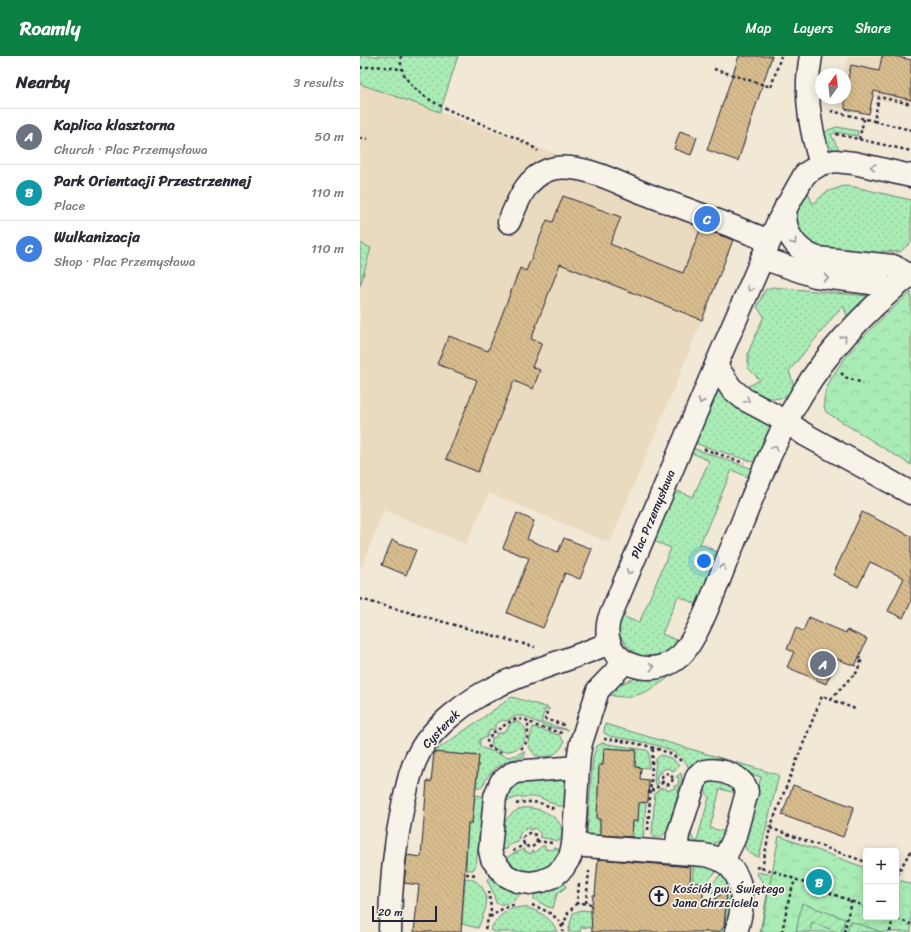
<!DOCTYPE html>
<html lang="en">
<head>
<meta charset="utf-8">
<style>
	:root { --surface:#fff; --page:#f7f7f7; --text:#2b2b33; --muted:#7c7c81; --line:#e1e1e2; --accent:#0b8043 }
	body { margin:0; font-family:Sriracha,sans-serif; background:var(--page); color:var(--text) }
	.controls { position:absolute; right:12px; bottom:12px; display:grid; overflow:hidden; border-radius:4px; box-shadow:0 2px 10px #0003 }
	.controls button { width:36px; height:36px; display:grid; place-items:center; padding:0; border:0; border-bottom:1px solid var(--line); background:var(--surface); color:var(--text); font:20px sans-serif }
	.compass { position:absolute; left:455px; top:12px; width:36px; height:36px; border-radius:50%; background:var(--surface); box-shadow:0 2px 10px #0003; rotate:14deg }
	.scale { position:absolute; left:12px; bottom:10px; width:65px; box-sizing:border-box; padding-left:4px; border:2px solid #22223b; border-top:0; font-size:11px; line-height:14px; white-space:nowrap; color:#22223b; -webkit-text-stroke:3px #f7f3e8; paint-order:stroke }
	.you { position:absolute; left:344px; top:505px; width:14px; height:14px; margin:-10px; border:3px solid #fff; border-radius:50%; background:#1a73e8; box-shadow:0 0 0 6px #1a73e833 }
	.badge { display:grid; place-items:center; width:26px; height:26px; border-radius:50%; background:var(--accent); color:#fff; font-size:13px; font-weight:700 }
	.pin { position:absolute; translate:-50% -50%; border:2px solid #fff; box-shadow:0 1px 4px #0006 }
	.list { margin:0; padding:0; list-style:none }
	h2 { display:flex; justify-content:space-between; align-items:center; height:52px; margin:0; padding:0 16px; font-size:17px }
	h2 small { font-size:13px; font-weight:400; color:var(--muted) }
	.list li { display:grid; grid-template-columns:26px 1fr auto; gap:12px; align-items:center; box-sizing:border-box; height:56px; padding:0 16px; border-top:1px solid var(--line) }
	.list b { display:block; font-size:15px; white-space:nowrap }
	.list p { margin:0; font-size:13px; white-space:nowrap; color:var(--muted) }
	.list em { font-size:13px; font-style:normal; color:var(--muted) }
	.map { position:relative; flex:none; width:551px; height:876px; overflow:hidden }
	header { display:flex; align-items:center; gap:24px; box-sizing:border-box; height:56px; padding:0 20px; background:var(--accent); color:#fff }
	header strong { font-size:19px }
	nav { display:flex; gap:22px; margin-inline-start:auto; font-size:14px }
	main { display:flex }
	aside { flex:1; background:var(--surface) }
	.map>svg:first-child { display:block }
	.built { fill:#eadbc0 }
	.grass { fill:url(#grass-dots); stroke:#668778 }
	.park { fill:url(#park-crowns); stroke:#668778 }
	.garden { fill:url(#garden-furrows); stroke:#668778 }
	.building { fill:url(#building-back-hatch); stroke:#22223b }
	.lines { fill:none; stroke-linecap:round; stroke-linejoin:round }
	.minor-casing { stroke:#22223b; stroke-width:25 }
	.path { stroke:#22223b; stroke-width:2.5; stroke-dasharray:3 3; stroke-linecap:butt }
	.minor { stroke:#f7f3e8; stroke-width:22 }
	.oneway { stroke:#97959a }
	.labels { text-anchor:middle; stroke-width:3.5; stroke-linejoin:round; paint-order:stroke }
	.street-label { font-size:12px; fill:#22223b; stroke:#f7f3e8 }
	.poi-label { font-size:12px; fill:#22223b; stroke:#f7f3e8; text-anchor:start }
</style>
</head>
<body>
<header>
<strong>Roamly</strong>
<nav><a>Map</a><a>Layers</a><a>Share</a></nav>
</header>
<main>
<aside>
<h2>Nearby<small>3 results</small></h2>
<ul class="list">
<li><span class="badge" style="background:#6b7280">A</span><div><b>Kaplica klasztorna</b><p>Church · Plac Przemysława</p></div><em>50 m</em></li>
<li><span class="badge" style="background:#0f9aa8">B</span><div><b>Park Orientacji Przestrzennej</b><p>Place</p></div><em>110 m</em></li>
<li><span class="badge" style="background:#3f7fe0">C</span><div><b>Wulkanizacja</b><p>Shop · Plac Przemysława</p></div><em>110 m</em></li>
</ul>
</aside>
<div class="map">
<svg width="551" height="876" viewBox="0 0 551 876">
	<defs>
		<pattern id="grass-dots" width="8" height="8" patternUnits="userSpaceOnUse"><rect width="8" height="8" fill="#aaecb5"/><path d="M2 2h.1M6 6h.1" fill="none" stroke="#92ca9d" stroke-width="1.8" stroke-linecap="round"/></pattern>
		<pattern id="park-crowns" width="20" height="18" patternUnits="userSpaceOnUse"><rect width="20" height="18" fill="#aaecb5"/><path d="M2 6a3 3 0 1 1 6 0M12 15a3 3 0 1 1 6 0" fill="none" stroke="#92ca9d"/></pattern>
		<pattern id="garden-furrows" width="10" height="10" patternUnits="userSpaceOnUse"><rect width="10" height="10" fill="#aaecb5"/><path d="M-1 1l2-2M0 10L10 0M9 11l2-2" fill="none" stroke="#92ca9d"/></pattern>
		<pattern id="building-back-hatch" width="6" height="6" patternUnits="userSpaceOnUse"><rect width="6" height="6" fill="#d8bc8d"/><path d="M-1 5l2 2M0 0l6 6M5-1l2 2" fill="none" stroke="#b9a17b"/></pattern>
	</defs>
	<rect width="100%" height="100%" fill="#f1e8d6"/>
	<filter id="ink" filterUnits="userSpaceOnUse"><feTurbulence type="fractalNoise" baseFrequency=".025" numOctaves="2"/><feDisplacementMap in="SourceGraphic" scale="8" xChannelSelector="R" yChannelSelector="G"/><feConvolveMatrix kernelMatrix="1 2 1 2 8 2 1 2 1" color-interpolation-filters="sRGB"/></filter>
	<g filter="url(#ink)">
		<!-- built -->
		<g class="built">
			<path d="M488,0H551V49L513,41L509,58L476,51L478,42H485L484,18Z"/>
			<path d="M0,28L381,164L342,264L250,487L129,437L106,488L24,454L0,515V230L11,192L0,187Z"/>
		</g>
		<!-- grass -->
		<g class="grass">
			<path d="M0,0H98L80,56L0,28Z"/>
			<path d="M477,71L498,75L497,80L476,76L471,79L481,97L470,91L463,79L468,74Z"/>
			<path d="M484,130L495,131L551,144V186L540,196L522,195L521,201L455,192L440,177L435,161L438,143L446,133L453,148L466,136Z"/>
			<path d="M0,187L11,192L0,230Z"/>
			<path d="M412,231L507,240L511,243L489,265L483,249L429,315L435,332C421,350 402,341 385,332L400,324L388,312V297L404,260L397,251L405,234Z"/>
			<path d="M356,330L415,370L400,408L334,387Z"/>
			<path d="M332,392L396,414L392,423L372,414L340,488L361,498L338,549L318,540L302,578L321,586C305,602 280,608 265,587C262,583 258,579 257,574C257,569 258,563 258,558L279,567L311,492L291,484L312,433L333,441L349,405L330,396Z"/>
			<path d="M320,610C302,630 274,648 247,638C262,622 298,617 320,610Z"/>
			<path d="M152,641L189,652V654L185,653L181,666L208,674L187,671L164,660H156L146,665L142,664L135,669V673L129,675L127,681L120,683V691L148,701L157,699L164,695L165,700L147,705L137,711L127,721L122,731H116L119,700L74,696Z"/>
			<path d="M153,666H158C180,677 153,708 131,690L132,682L136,681L137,677H142L148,673L149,669Z"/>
			<path d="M245,668L419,719L399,801C389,798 385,795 384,785L401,721L350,707L330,718C328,688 272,685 249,680L244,677Z"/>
			<path d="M173,671L199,679L204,686C200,698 187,704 175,699L168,690Z"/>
			<path d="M242,687L286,694L289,696V712L275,711L276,694L244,692L243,709H239L237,763H240V780L272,782L273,765H278L279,746L286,747L283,784L230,781L227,776L233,701L237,690Z"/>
			<path d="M301,699L313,703L319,710L313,715L308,712L301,714L302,717H298L296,724L299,727L296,729L294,725L296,703Z"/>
			<path d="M321,717L322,723L307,775L301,781H294L292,777L295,737L301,732H306L307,735L315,732L314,730L318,729L319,722L316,721Z"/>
			<path d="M200,722C211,726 206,738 205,748L203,750H198L179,741H158L144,746L143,738L157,726Z"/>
			<path d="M340,724L369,725L376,737L360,733L350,772L366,776C355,794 346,789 328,788L327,771L336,788L349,742Z"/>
			<path d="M115,739L121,740L124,743L116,809L113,814H106L108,767H112Z"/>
			<path d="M162,752C178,750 207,761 202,783L198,785L180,781V777L175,772L170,774L169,771L165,772V774L162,775L158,781L160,782L158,786L147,790L148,792L144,794L138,793C142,773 141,761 162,752Z"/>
			<path d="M182,790H185V793L192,794L193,792L198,793L200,797L187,813L166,817L147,809L149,800L164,793V795L171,798L172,795L175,796Z"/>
			<path d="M334,806L358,814L342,830V827H332Z"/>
			<path d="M397,816L413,819L418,876H400L408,834L397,818Z"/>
			<path d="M133,819L160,836C159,844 144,851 136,847L133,836L127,824Z"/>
			<path d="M360,819H363C373,838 371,856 366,876H340L361,874L365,870L367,841L363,837L345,836Z"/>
			<path d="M105,822C113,823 116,824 121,830C132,844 124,857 118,872L102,868Z"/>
			<path d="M203,824L206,831L197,838L193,852L188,851L174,843V836Z"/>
			<path d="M164,851C177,854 193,862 197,876H136L130,874C138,860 147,851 164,851Z"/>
			<path d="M221,854L231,855L233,872L221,871L220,876H208L213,857Z"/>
		</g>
		<!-- park -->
		<g class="park">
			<path d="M551,236V409L466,356C450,323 529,256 551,236Z"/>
			<path d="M419,780L506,812V861H536V823L551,828V876H401Z"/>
		</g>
		<!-- garden -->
		<g class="garden">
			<path d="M442,847L485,863L481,876H477L452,866L450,876H436Z"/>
			<path d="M490,865L522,876H487Z"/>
		</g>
		<!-- building -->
		<g class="building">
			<path d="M379,0H412L378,105L347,94Z"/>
			<path d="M522,0H534L551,4V44L514,35L509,58L485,53V35L491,9L519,15Z"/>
			<path d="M320,75L337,81L331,99L314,93Z"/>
			<path d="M203,140L261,161L250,188L323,217L341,172L373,184L342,264L200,208L171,283L182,287L172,311L180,314L173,333L154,325L118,416L86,403L117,324L77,308L89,280L128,295L160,212L166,215L187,164L193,166Z"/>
			<path d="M502,456L551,480V546L543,562L528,555L544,522L510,506L498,531L473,519Z"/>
			<path d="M157,457L174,465L167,483L198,496L204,482L232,493L220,523L205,517L183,572L147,557L169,502L143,492Z"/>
			<path d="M32,484L56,494L46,519L22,509Z"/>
			<path d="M449,561L486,577L487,574L507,583L495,610L477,603L466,628L427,611L434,596L427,593L436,572L443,575Z"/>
			<path d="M244,692L276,694L275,711L281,712L280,723L289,724L288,746L279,747L278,765H273L272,781L240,779V763H237L239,709H243Z"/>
			<path d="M74,696L119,700L112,767H108L101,876H54L59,829L44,827L47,799L61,801L67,725L71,726Z"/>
			<path d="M433,729L494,751L483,781L422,759Z"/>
			<path d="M238,803L331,811L330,827H342L344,851L367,834L364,871L359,876H232L231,855L233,839H235Z"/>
		</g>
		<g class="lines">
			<defs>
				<g id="minor">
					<path d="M451,0C444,35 450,74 461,108"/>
					<path d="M551,120L494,107L475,105L461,108L445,118L418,166L356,309L371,332L384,343L427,366L444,378L551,437"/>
					<path d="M426,150C422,174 434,194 457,202L533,210L539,213L548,221"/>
					<path d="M149,166C158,145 165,123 188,114C198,110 208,111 218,113C242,117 264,130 286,138C328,154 369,168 409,185"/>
					<path d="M402,202L455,220L519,228L531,234"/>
					<path d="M356,309L249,563C246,575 247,587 255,597C272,616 301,617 320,600C340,581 361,516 373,489C394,438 413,385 442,338C470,291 509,252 551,218"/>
					<path d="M218,711L154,716L141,726L135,741L130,794L132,803L145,819L157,825L170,827L182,825L194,820L203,812L210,801L213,789L215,763L218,711L219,698L221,687L238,634L265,606"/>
					<path d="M213,789L344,799C385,805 387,843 376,876"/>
					<path d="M316,796L318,779L337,720C348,707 385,718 387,736L374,783L363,805"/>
					<path d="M30,876C30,833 34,792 43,749C47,732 50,713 59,697C71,672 108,644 133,632C171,613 211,604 249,587"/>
				</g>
			</defs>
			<!-- minor casing -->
			<use href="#minor" class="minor-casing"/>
			<!-- path -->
			<g class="path">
				<path d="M41,0C35,52 146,68 178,95"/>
				<path d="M0,12L15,10L41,13"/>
				<path d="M354,13L411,31L421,0"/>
				<path d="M471,55L514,65L519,41L551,48"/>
				<path d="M514,65L551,74"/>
				<path d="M476,78L551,95"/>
				<path d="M0,82L8,83"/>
				<path d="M499,83L504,63"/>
				<path d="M481,317L487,322L503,327"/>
				<path d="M344,393L384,407"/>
				<path d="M0,543L175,591"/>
				<path d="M471,643L492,620H495L502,603L499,602"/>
				<path d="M187,656L185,663L204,669"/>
				<path d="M244,683C263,684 310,692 322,706"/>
				<path d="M161,693L168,684V665"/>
				<path d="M141,697L129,691L127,685L134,676L151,665L157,663L166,664L179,671L202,677"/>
				<circle cx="307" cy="723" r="5.5"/>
				<path d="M291,734H294L302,727"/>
				<path d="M156,748C170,744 182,746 194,753"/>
				<path d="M410,772L462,640L495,653"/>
				<path d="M288,774L293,692"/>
				<circle cx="170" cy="784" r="7"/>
				<path d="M177,785L192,787"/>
				<path d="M153,795L165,788"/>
				<path d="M396,811L414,815L506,851"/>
				<path d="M402,813L410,772L506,806"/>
				<path d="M536,817H538L551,794"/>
				<path d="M106,818L117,819"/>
				<path d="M219,828L217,847L232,848"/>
				<path d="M342,836L352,825"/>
				<path d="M226,847L229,815"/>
				<path d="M172,849C185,854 202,861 203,876"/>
				<path d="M130,861L142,853L156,848"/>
				<path d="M532,861L551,868"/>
				<path d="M203,870L208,857L217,847"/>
				<path d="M125,873L131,854L129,834"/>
				<path d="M422,876L429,842L435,824"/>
				<path d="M484,876L491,845"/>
				<path d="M530,876L533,861"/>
			</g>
			<!-- minor -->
			<use href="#minor" class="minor"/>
		</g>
		<!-- one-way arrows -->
		<defs><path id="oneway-chevron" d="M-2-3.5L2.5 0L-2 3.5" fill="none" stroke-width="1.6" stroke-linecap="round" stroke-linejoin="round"/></defs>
		<g class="oneway">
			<use href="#oneway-chevron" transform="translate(513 111) rotate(-167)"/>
			<use href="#oneway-chevron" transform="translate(434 186) rotate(55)"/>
			<use href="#oneway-chevron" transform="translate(466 222) rotate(8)"/>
			<use href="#oneway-chevron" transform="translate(390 233) rotate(112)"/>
			<use href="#oneway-chevron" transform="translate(484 282) rotate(-50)"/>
			<use href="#oneway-chevron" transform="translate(387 344) rotate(31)"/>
			<use href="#oneway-chevron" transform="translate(341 345) rotate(113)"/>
			<use href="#oneway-chevron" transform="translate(415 392) rotate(-65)"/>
			<use href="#oneway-chevron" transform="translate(363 511) rotate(-67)"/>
			<use href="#oneway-chevron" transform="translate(269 516) rotate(113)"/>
			<use href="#oneway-chevron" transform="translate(292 611) rotate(-5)"/>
		</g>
	</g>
	<!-- icons -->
	<defs>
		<symbol id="church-ring" viewBox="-11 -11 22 22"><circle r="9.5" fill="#f7f3e8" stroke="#22223b" stroke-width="1.5"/><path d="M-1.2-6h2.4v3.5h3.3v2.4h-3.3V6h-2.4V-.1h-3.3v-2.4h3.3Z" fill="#22223b"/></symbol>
	</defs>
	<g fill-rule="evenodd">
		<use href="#church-ring" x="288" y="829" width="22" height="22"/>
	</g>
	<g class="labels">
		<!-- street labels -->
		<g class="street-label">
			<text transform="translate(293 458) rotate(-67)" y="4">Plac Przemysława</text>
			<text transform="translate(81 673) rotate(-46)" y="4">Cysterek</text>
		</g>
		<!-- poi labels -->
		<g class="poi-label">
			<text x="313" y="837">Kościół pw. Świętego<tspan x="313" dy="14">Jana Chrzciciela</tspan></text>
		</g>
	</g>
</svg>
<div class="controls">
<button>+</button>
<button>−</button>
</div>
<svg class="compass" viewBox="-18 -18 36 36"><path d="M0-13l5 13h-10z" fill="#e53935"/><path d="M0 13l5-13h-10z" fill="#7c7c81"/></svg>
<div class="scale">20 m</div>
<div class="you"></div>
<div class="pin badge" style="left:463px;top:608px;background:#6b7280">A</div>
<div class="pin badge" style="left:459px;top:826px;background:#0f9aa8">B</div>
<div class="pin badge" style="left:347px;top:163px;background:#3f7fe0">C</div>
</div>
</main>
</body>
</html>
